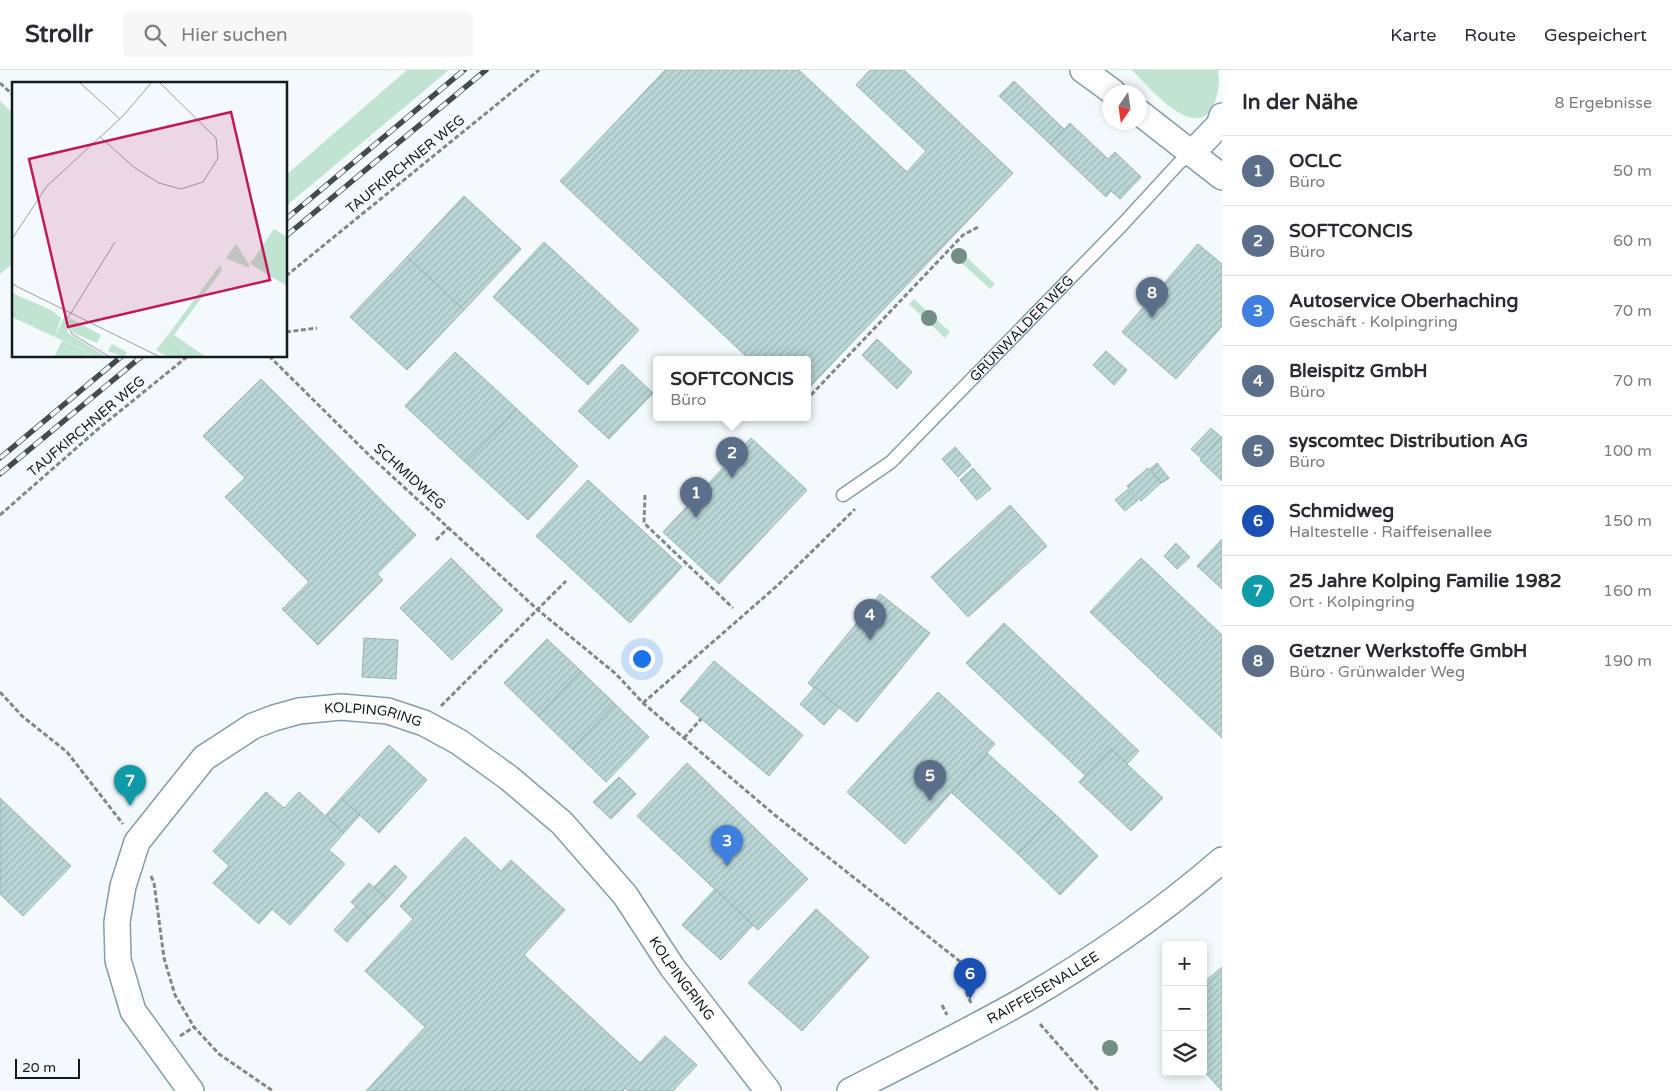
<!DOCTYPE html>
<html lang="de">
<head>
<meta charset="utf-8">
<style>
	:root { --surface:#fff; --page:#f7f7f7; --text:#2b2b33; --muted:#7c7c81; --line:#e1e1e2; --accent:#0b8043 }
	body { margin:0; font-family:"Varela Round",sans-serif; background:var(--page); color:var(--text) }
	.controls { position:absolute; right:15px; bottom:15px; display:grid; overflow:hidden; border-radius:5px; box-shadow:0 2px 8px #0003 }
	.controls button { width:45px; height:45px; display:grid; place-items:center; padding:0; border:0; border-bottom:1px solid var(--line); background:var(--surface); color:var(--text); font:25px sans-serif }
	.compass { position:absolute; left:1102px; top:15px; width:45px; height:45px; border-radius:50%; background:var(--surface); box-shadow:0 2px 8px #0003; rotate:193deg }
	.scale { position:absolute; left:15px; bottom:12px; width:65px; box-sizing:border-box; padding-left:5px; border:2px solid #121a1f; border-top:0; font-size:14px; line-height:18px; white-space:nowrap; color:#121a1f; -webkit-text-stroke:4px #f4f9fc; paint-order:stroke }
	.you { position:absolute; left:641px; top:588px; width:18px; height:18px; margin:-12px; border:4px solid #fff; border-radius:50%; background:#1a73e8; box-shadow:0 0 0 8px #1a73e833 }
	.badge { display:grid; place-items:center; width:32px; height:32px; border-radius:50%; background:var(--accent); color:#fff; font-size:16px; font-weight:700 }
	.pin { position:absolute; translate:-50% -41px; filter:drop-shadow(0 1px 2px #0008) }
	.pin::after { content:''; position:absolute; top:26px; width:18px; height:15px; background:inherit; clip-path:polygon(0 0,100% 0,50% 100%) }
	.popup { position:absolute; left:653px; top:286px; width:158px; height:65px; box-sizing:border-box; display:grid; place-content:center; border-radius:5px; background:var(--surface); filter:drop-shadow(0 1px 4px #0005); font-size:16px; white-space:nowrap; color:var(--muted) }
	.popup b { font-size:19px; color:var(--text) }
	.popup::after { content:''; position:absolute; left:50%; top:100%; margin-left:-10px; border:10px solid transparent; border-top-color:var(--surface) }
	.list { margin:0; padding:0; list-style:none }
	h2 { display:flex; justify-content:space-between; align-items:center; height:65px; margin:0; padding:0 20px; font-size:21px }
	h2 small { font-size:16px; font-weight:400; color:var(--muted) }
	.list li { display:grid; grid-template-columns:32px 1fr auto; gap:15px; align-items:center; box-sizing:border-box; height:70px; padding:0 20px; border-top:1px solid var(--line) }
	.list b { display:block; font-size:19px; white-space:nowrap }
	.list p { margin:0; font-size:16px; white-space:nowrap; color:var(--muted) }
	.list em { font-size:16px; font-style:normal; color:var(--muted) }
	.icon { flex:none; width:28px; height:28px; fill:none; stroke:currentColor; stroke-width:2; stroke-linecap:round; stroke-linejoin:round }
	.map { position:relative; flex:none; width:1222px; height:1021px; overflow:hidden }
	header { display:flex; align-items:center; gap:30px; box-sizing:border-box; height:70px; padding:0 25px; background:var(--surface); border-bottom:1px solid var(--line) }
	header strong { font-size:24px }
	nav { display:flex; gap:28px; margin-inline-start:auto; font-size:18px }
	.search { width:350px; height:45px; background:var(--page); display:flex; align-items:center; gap:12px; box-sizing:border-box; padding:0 18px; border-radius:5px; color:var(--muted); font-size:19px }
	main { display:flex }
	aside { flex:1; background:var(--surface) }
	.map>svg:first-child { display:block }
	.green { fill:#c0e4d1 }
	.building { fill:url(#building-hatch); stroke:#99b5b5 }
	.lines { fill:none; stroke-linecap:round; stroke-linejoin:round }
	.service-casing { stroke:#879da9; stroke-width:15 }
	.minor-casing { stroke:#879da9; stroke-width:28 }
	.path { stroke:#81888c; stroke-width:3; stroke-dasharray:5 2.5; stroke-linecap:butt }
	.service { stroke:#fff; stroke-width:12 }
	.minor { stroke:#fff; stroke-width:25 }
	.rail-casing { stroke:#434b4f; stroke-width:5.5 }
	.rail { stroke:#f4f9fc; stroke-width:4; stroke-dasharray:11; stroke-linecap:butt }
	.tree { fill:#748d85 }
	.labels { text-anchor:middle; stroke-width:4; stroke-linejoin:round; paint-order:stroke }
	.street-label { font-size:14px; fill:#121a1f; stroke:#f4f9fc }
	.inset-road { fill:none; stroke:#9aa0a4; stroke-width:1 }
	.view { fill:#c2185b; fill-opacity:0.15; stroke:#c2185b; stroke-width:2.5 }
	.inset-edge { fill:none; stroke:#121a1f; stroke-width:2.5 }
</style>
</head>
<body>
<header>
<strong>Strollr</strong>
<div class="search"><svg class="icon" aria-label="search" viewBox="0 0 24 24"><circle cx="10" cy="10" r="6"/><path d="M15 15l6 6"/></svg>Hier suchen</div>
<nav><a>Karte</a><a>Route</a><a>Gespeichert</a></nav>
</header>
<main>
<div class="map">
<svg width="1222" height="1021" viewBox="0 0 1222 1021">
	<defs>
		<pattern id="building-hatch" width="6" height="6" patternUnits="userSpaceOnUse" patternTransform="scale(1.25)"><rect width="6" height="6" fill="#bad6d6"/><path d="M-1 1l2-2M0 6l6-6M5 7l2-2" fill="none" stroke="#9fb7b7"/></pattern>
	</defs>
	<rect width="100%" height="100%" fill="#f4f9fc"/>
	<!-- green -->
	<g class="green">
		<path d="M407,0H449L286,136V105Z"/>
		<path d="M1132,0H1218C1220,12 1218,27 1212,38C1193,71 1147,15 1132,0Z"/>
		<path d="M0,31L14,45V192L0,204Z"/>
		<path d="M960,181L995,214L990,219L955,187Z"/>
		<path d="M914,229L950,262L945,268L909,234Z"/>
	</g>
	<!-- building -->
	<g class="building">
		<path d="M665,0H799L907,102L926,81L856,15L870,0H904L1013,103L807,320V289H749L560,111Z"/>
		<path d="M1014,11L1064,59L1050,74L999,26Z"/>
		<path d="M1070,53L1108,89L1115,82L1141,107L1120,129L1111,121L1106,127L1050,74Z"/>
		<path d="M464,126L521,179L464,240L407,187Z"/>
		<path d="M544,172L639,260L588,315L493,227Z"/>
		<path d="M1198,174L1222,194V256L1176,309L1122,262Z"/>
		<path d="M407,187L464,240L407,300L350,247Z"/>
		<path d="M877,269L912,302L897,319L862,285Z"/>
		<path d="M1106,281L1127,300L1114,315L1093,295Z"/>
		<path d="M455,282L517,339L466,393L405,336Z"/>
		<path d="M622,294L653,323L609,369L578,341Z"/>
		<path d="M261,309L416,465L377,504L383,510L318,575L282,539L309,512L225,427L245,408L203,366Z"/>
		<path d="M517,339L578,396L528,450L466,393Z"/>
		<path d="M1211,358L1221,367L1201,388L1191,379Z"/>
		<path d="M1221,367H1222V411L1200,390Z"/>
		<path d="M751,368L807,420L719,514L663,462Z"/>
		<path d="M955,377L971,395L958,407L942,389Z"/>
		<path d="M1157,393L1169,408L1162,413L1150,399Z"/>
		<path d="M973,398L991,419L977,430L960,410Z"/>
		<path d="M1148,398L1161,413L1141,431L1127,416Z"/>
		<path d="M588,410L682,497L630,553L536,466Z"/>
		<path d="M1128,419L1138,430L1125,441L1115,430Z"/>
		<path d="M1010,435L1047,476L968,547L931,507Z"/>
		<path d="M1222,469V519L1197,496Z"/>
		<path d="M1176,473L1190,487L1177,499L1164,486Z"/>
		<path d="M451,488L503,540L452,590L400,538Z"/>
		<path d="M1141,488L1222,565V668L1090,542Z"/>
		<path d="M880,524L930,563L857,652L808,613Z"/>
		<path d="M1004,553L1139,681L1127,694L1111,679L1086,706L966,593Z"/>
		<path d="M364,568L398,570L396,609L362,607Z"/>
		<path d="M547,569L581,601L538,646L504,613Z"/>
		<path d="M714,591L803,665L769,706L680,631Z"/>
		<path d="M581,601L615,634L572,679L538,646Z"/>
		<path d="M815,617L839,638L824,655L800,634Z"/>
		<path d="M938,622L995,674L905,774L847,722Z"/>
		<path d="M615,634L649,667L606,712L572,679Z"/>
		<path d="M389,675L427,710L379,763L341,728Z"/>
		<path d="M1111,679L1163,728L1131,761L1079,712Z"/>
		<path d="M987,683L1056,745L1018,784L952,723Z"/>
		<path d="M687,693L808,809L758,860L637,746Z"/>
		<path d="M619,707L636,724L611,749L593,732Z"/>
		<path d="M266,722L284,738L299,722L344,763L329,780L345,794L290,855L272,839L259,854L213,813L229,796L213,781Z"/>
		<path d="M0,728L71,796L23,846L0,824Z"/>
		<path d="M341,728L360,745L344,763L326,745Z"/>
		<path d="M1056,745L1098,786L1060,825L1018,784Z"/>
		<path d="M465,767L501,801L511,790L565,840L524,885L640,993L665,966L697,995L673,1021H628L625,1018L623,1021H366L425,957L365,901L413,849L400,836Z"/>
		<path d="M395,795L407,807L387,829L374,817Z"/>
		<path d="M369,813L387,829L369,848L351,832Z"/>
		<path d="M715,819L753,855L721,890L682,855Z"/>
		<path d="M356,836L369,848L347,872L334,860Z"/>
		<path d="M816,839L869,887L802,961L748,913Z"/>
		<path d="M1222,897V1021L1203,1000V913Z"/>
	</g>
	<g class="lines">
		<defs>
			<g id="service">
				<path id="s1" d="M843,425L891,392L1122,155L1179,93L1192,83"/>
			</g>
			<g id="minor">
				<path d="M1083,0L1113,22"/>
				<path d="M1140,43L1222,107"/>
				<path d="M1192,83L1219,55L1222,46"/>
				<path id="s2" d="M191,1021L133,941L118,890L117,852L123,816L137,772L204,688L253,656L274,648L299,641L341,637L388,641L424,653L459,672L509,708L562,753L625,825L672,897L768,1021"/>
				<path id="s3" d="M850,1021C908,991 968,962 1024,930C1093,890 1162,842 1222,790"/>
			</g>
		</defs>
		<!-- service casing -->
		<use href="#service" class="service-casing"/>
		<!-- minor casing -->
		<use href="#minor" class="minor-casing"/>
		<!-- path -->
		<g class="path">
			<path d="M0,13L14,26"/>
			<path d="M286,206L539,0"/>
			<path d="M286,262L317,258"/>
			<path d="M269,286L370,386L538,540L616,604L643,633L684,668L776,746L986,912"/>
			<path d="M811,325L963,165L980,156"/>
			<path d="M645,425L644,453L733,538"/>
			<path d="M0,445L98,359L188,286"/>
			<path d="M436,470L449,457"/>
			<path d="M0,622L22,646L67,682L123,754"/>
			<path d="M643,633L778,515L855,439"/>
			<path d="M441,636L566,511"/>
			<path d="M684,668L701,649"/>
			<path d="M151,806L154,813L164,888L175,925L194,957L219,984L273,1021"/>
			<path d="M966,922L971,933"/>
			<path d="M942,935L947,945"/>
			<path d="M1040,954L1099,1021"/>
			<path d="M180,966L194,957"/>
		</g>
		<!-- service -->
		<use href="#service" class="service"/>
		<!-- minor -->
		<use href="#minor" class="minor"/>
		<defs>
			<g id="rail">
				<path d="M286,149L464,0"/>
				<path d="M286,166L486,0"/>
				<path d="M0,388L122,286"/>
				<path d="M0,404L142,286"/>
			</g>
		</defs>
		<!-- rail casing -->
		<use href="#rail" class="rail-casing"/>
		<!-- rail -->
		<use href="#rail" class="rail"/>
	</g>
	<!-- trees -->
	<g class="tree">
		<circle cx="959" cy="186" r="8"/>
		<circle cx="929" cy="248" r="8"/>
		<circle cx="1110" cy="978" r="8"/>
	</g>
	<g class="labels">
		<!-- street labels -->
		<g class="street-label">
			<text transform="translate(405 94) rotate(-39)" y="5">TAUFKIRCHNER WEG</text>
			<text dy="5" stroke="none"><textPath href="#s1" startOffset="245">GRÜNWALDER WEG</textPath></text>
			<text transform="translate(86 356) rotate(-40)" y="5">TAUFKIRCHNER WEG</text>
			<text transform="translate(410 406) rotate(42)" y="5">SCHMIDWEG</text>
			<text dy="5" stroke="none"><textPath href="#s2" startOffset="562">KOLPINGRING</textPath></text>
			<text dy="5" stroke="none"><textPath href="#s2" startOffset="982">KOLPINGRING</textPath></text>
			<text dy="5" stroke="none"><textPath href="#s3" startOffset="219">RAIFFEISENALLEE</textPath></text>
		</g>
	</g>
	<!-- overview -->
	<g transform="translate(12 12)">
		<rect width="275" height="275" fill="#f4f9fc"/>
		<path d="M262,147L275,155V204L238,182ZM224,162L237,182V186L214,176ZM208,183L210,188L162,253L194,275H172L171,267L156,253ZM53,233L56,251L95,275H84L43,255ZM58,236L89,253L85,261L61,251L56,240ZM100,262L115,270L112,275L96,269Z" fill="#c0e4d1"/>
		<path d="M156,253L171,267L172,275H156L144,268Z" fill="#c0e4d1"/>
		<path d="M0,211L39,228L49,236L43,255L0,235ZM50,259L84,275H42Z" fill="#c0e4d1"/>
		<path class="inset-road" d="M67,0L108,37M88,55L123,86L147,101L169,107L191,100L206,76L204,56L147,0M0,157L35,104L111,34L140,0M0,202L148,275M98,275L60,252L54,239L103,160"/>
		<path class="view" d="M219,30L258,198L56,245L17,77Z"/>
		<rect width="275" height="275" class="inset-edge"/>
	</g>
</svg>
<div class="controls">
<button>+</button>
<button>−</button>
<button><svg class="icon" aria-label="layers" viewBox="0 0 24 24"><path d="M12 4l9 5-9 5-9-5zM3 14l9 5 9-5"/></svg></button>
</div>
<svg class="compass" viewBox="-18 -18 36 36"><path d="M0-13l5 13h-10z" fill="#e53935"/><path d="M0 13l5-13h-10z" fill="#7c7c81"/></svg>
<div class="scale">20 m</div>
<div class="you"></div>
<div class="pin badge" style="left:696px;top:448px;background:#5c6f8a">1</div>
<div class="pin badge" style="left:732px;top:408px;background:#5c6f8a">2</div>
<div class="popup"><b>SOFTCONCIS</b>Büro</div>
<div class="pin badge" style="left:727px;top:796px;background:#3f7fe0">3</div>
<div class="pin badge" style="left:870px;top:570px;background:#5c6f8a">4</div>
<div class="pin badge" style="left:930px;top:731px;background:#5c6f8a">5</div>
<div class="pin badge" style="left:970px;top:929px;background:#1a4fb4">6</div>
<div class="pin badge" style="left:130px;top:736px;background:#0f9aa8">7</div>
<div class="pin badge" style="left:1152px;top:248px;background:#5c6f8a">8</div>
</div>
<aside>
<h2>In der Nähe<small>8 Ergebnisse</small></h2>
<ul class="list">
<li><span class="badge" style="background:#5c6f8a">1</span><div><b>OCLC</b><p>Büro</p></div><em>50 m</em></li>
<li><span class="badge" style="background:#5c6f8a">2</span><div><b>SOFTCONCIS</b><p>Büro</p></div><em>60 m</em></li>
<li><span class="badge" style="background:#3f7fe0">3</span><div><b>Autoservice Oberhaching</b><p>Geschäft · Kolpingring</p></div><em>70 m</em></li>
<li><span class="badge" style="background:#5c6f8a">4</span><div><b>Bleispitz GmbH</b><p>Büro</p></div><em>70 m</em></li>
<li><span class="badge" style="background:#5c6f8a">5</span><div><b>syscomtec Distribution AG</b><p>Büro</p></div><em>100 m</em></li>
<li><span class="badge" style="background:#1a4fb4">6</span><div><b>Schmidweg</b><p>Haltestelle · Raiffeisenallee</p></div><em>150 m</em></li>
<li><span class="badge" style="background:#0f9aa8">7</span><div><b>25 Jahre Kolping Familie 1982</b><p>Ort · Kolpingring</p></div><em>160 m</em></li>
<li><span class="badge" style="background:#5c6f8a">8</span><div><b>Getzner Werkstoffe GmbH</b><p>Büro · Grünwalder Weg</p></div><em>190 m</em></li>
</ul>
</aside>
</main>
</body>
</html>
